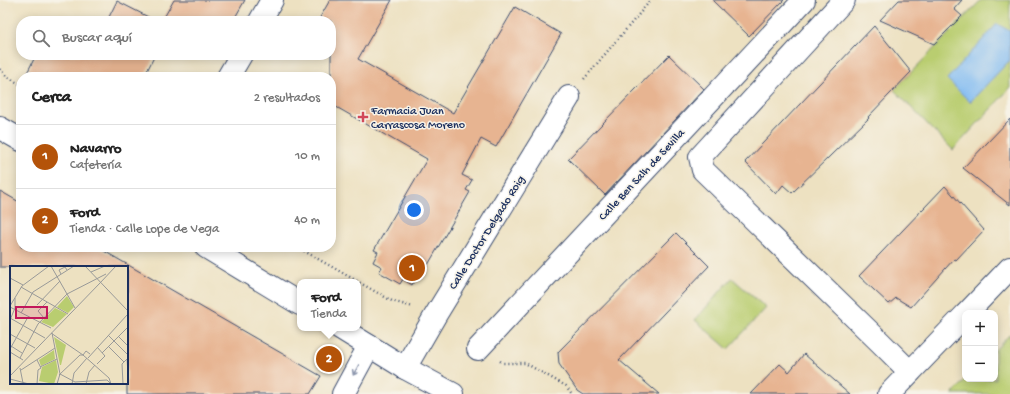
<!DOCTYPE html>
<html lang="es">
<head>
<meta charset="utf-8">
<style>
	:root { --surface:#fff; --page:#f6f6f6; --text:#222; --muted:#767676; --line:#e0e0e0; --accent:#b45309 }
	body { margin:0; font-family:"Gochi Hand",sans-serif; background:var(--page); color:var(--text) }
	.controls { position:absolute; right:12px; bottom:12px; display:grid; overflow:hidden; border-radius:8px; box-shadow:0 2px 10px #0003 }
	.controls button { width:36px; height:36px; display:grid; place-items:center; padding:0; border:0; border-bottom:1px solid var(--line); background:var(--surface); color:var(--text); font:20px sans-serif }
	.you { position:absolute; left:414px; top:210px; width:14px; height:14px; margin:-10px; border:3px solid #fff; border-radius:50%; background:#1a73e8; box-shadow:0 0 0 6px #1a73e833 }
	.badge { display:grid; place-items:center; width:26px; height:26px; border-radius:50%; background:var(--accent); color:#fff; font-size:13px; font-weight:700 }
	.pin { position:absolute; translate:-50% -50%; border:2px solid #fff; box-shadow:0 1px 4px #0006 }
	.popup { position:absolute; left:297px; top:279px; width:64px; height:52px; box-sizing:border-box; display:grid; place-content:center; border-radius:8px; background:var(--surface); filter:drop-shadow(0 1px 3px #0005); font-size:13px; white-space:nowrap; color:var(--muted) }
	.popup b { font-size:15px; color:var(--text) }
	.popup::after { content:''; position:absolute; left:50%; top:100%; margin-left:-8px; border:8px solid transparent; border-top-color:var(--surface) }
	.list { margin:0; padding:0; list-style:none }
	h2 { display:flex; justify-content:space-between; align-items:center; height:52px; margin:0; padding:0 16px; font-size:17px }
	h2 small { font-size:13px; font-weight:400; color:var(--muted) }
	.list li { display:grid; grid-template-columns:26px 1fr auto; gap:12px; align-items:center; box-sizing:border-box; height:64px; padding:0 16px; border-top:1px solid var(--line) }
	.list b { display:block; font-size:15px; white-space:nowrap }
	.list p { margin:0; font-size:13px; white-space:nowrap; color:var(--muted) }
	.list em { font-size:13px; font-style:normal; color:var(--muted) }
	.icon { flex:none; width:22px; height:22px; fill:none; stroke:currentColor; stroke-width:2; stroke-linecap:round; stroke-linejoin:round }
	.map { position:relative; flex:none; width:1010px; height:394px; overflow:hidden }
	.search { position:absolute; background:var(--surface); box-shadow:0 2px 10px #0003; left:16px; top:16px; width:320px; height:44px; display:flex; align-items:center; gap:10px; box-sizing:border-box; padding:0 14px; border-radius:16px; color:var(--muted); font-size:15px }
	.panel { position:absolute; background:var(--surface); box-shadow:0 2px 10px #0003; left:16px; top:72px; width:320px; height:180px; border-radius:16px }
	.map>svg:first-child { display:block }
	.green { fill:#b9cd70; stroke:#6a7e67 }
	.water { fill:#81bbf2; stroke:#4e75a8 }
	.building { fill:#e7b491 }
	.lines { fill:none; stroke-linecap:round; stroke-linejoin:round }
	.street-casing { stroke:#3a4a6d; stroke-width:24 }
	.primary-casing { stroke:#3a4a6d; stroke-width:24 }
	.path { stroke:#3a4a6d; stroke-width:2.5; stroke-dasharray:1 3; stroke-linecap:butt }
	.street { stroke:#fff; stroke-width:22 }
	.primary { stroke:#fff; stroke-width:22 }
	.oneway { stroke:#8d97ae }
	.poi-dot { fill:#d1495b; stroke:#f7f3e8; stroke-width:1.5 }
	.labels { text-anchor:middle; stroke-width:3; stroke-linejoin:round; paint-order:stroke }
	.poi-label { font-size:12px; fill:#1b2f5e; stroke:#f7f3e8; text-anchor:start }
	.street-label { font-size:12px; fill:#1b2f5e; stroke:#f7f3e8 }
	.inset-road { fill:none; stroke:#999a99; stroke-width:1 }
	.view { fill:#c2185b; fill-opacity:0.15; stroke:#c2185b; stroke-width:2 }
	.inset-edge { fill:none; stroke:#1b2f5e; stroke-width:2 }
</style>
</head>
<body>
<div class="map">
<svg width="1010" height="394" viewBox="0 0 1010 394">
	<rect width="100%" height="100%" fill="#f7f3e8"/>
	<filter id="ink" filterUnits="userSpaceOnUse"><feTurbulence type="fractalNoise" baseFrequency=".025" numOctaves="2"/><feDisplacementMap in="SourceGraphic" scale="8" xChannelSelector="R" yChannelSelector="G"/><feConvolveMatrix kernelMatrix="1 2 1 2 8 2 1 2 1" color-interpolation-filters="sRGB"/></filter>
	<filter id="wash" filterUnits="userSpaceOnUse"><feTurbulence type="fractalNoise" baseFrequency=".012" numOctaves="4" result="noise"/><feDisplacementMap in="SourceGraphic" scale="16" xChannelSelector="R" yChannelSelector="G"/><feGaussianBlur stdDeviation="0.9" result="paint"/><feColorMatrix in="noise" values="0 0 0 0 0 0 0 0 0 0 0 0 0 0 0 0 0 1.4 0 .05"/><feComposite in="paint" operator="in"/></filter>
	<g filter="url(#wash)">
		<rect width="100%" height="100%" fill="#ede1c1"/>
		<!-- green -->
		<g class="green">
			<path d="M981,0H1010V88L953,150L894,90Z"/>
			<path d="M732,278L766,308L728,349L695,320Z"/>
			<path d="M1010,334V394H952L967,379H995V350Z"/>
		</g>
		<!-- water -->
		<path class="water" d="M997,24L1010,31V60L970,102L947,79Z"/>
		<g id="blocks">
			<!-- building -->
			<g class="building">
				<path d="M174,0H245L233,21H162Z"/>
				<path d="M330,0H392L358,59L453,113L515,7L561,34L496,147L481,139L462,175L472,180L466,190L470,192L421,277L418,275L412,285L403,279L400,284L379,272L382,267L373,262L378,252L374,250L427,159L331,104V21H318Z"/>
				<path d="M712,0H784L749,36Z"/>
				<path d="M899,0H962L954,9L962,16L934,44L880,20Z"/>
				<path d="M117,1L156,21H107Z"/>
				<path d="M874,26L911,72L868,117L869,118L792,193L783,185L776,194L745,162Z"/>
				<path d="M36,55H155L144,77H25Z"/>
				<path d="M669,55L704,89L605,195L568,159Z"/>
				<path d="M1010,119V205L963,168Z"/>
				<path d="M945,186L984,230L956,260L954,259L911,307L896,298L889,304L859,276Z"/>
				<path d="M0,191L21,203V247H97L321,376L310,394H127V267H0Z"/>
				<path d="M676,233L709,266L619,360L659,394H583L577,390L559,364L558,352Z"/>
				<path d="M804,354L850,394H751L780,364L789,372Z"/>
			</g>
		</g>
	</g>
	<g filter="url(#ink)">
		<use href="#blocks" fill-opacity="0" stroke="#3a4a6d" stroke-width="1"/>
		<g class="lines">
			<defs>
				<g id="street">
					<path d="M844,0L700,157L703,170L880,342L910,372"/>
					<path d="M260,21L272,0"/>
					<path d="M228,77L241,55"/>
					<path d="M967,313L1010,268"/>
					<path d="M478,349L804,0"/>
					<path d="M405,368L435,316L569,97"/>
					<path d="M343,394L369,346"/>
					<path d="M889,394L965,315"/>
				</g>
				<g id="primary">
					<path d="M0,128L21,140"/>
					<path d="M206,247L300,304"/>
					<path d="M340,328L405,368L453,394"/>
				</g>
			</defs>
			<!-- street casing -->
			<use href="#street" class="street-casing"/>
			<!-- primary casing -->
			<use href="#primary" class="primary-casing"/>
			<!-- path -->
			<g class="path">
				<path d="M0,69L5,75L21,85"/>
				<path d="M584,79L651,0"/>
				<path d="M297,247L392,301L413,307"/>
				<path d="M500,361L503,363H525L566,386L572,394"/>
			</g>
			<!-- street -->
			<use href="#street" class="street"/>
			<!-- primary -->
			<use href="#primary" class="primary"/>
		</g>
		<!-- one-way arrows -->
		<defs><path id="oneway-shaft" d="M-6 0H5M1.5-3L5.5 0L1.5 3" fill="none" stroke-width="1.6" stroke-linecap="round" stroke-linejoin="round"/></defs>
		<use class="oneway" href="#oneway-shaft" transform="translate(356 370) rotate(119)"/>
	</g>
	<!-- markers -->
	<path class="poi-dot" d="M361 111h4v4h4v4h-4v4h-4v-4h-4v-4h4z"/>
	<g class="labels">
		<!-- poi labels -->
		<g class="poi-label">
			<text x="371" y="114">Farmacia Juan<tspan x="371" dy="14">Carrascosa Moreno</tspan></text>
		</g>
		<!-- street labels -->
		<g class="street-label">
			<text transform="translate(641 174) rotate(-47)" y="4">Calle Ben Salh de Sevilla</text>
			<text transform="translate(486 232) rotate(-58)" y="4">Calle Doctor Delgado Roig</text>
		</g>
	</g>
	<!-- overview -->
	<g transform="translate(10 266)">
		<rect width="118" height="118" fill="#ede1c1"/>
		<path d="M57,30L64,41L58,47L47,41ZM45,42L57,48L43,61L31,56ZM44,71L56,79L51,99H50ZM44,84L45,93L31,100L29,94ZM46,94L48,106L44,118L29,115L32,101Z" fill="#b9cd70"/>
		<path class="inset-road" d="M41,0L65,42M75,0L117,44M81,6L95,0M51,8L49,4L55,1L57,4M0,12L13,19M90,17L106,0M11,21L58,48M27,39L50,15M0,40L12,20L39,0M0,41L41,62M11,47L23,26L64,0M0,52L35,72M34,52L28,45L37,36M0,54L5,42V32M41,67L73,89M42,67L50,108L47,118M0,68L25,82M98,69L118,89M109,71L118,80M1,80L12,87M87,81L95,90L87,98M99,81L114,96M0,83L18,51M0,86L13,94M92,87L118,61M80,88L76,85L73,89L99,112L101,118M10,92L28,58L57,28L96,8M78,92L117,49M117,93L118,108M27,94L31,102L28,104L27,118M30,101L47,93M10,102L13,117M11,104L45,82M50,108L65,116L97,114L100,117M49,109L70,89H73M0,110L90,17M0,113L19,118M62,118L64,107L77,92M76,118L79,106L85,99M113,118L112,98L118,92"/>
		<path class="view" d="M6,41H37V52H6Z"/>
		<rect width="118" height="118" class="inset-edge"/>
	</g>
</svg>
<div class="controls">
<button>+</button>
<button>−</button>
</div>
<div class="you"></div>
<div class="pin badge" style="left:412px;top:268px">1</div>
<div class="pin badge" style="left:329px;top:359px">2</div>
<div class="popup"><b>Ford</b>Tienda</div>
<div class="search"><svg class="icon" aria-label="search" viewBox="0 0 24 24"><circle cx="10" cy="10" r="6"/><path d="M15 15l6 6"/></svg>Buscar aquí</div>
<section class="panel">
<h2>Cerca<small>2 resultados</small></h2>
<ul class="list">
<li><span class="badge">1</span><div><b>Navarro</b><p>Cafetería</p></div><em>10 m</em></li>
<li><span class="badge">2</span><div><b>Ford</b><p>Tienda · Calle Lope de Vega</p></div><em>40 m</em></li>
</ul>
</section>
</div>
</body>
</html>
